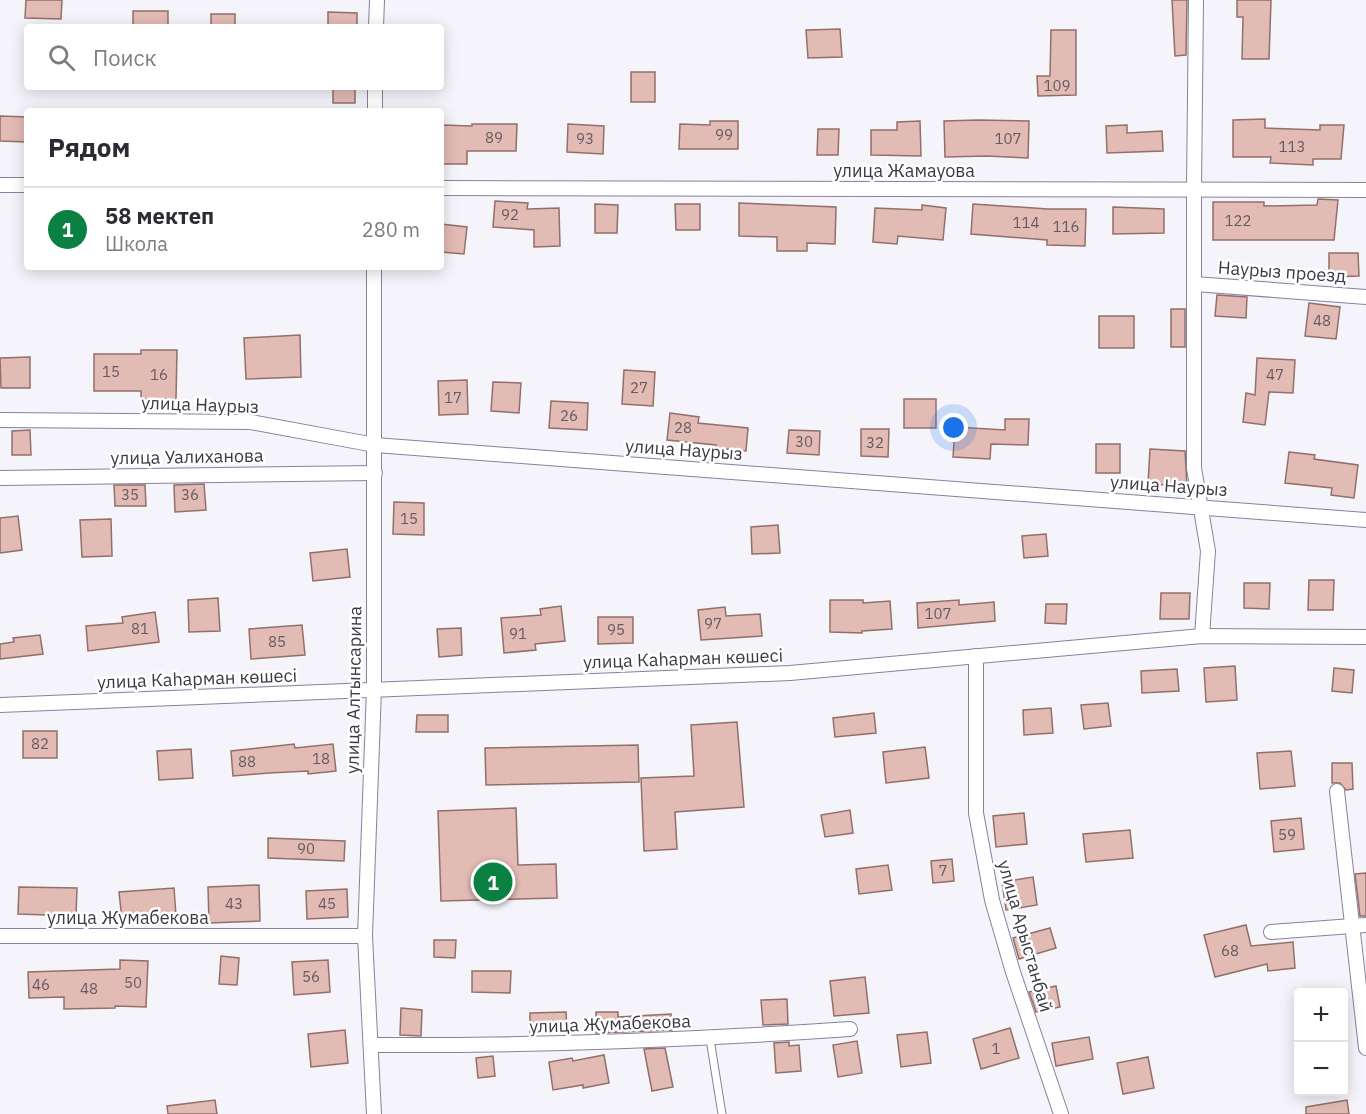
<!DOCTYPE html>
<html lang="ru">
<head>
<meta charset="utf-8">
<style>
	:root { --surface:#fff; --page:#f2f2f3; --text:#2b2b33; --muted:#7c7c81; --line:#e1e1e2; --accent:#0b8043 }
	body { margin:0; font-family:"IBM Plex Sans",sans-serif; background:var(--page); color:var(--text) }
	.controls { position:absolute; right:18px; bottom:18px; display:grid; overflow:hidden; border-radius:6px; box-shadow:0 3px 15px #0003 }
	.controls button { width:54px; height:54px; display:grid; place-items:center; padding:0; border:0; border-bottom:2px solid var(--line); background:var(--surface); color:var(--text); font:30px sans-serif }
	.you { position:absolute; left:954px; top:428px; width:21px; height:21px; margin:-15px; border:4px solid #fff; border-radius:50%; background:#1a73e8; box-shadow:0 0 0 9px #1a73e833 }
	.badge { display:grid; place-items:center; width:39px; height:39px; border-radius:50%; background:var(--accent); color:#fff; font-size:20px; font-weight:700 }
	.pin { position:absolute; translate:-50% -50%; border:3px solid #fff; box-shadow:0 2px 6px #0006 }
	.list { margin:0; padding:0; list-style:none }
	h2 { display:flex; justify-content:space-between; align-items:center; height:78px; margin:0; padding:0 24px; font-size:26px }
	h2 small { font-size:20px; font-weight:400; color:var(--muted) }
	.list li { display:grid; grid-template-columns:39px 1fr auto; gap:18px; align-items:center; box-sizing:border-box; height:84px; padding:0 24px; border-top:2px solid var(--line) }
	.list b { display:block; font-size:22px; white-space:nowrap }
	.list p { margin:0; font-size:20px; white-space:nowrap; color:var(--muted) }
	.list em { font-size:20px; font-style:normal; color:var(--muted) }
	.icon { flex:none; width:33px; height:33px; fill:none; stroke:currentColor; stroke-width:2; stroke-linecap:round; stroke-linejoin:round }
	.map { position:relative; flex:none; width:1366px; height:1114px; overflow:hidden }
	.search { position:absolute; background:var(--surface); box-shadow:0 3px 15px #0003; left:24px; top:24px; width:420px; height:66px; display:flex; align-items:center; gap:15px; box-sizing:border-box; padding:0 21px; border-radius:6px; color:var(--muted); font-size:22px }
	.panel { position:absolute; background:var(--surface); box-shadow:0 3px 15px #0003; left:24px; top:108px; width:420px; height:162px; border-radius:6px }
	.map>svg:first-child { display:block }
	.building { fill:#e3bbb5; stroke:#936f6a; stroke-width:1.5 }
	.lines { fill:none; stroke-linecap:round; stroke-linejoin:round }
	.lane-casing { stroke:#8781a0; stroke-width:9 }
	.street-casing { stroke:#8781a0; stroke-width:16 }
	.lane { stroke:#fff; stroke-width:7 }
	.street { stroke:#fff; stroke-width:14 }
	.labels { text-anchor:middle; stroke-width:5; stroke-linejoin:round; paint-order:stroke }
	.number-label { font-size:15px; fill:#665a62 }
	.street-label { font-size:18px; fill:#3c3947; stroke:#fff }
</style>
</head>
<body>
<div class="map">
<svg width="1366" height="1114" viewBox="0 0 1366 1114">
	<rect width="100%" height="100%" fill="#f5f4fb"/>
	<!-- building -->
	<g class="building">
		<path d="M26,0H62L61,19L25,18Z"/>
		<path d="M1172,0H1187L1186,55L1175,56Z"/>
		<path d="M1237,0H1271L1269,59H1242L1243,17H1237Z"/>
		<rect x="133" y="11" width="35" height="16"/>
		<path d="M328,12L357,13V27H328Z"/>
		<rect x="211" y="14" width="24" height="13"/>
		<path d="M840,29L842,57L808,58L806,30Z"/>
		<path d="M1051,30H1076V95L1038,96L1037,76H1050Z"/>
		<rect x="631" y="72" width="24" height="30"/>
		<rect x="333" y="87" width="22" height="16"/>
		<path d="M0,116L27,117V142L0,141Z"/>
		<path d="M1265,119V128L1320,130V125H1344L1341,159H1313V165L1270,163L1271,157H1233V120Z"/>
		<path d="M978,120L1029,121L1028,158L987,156L945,157L944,121Z"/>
		<path d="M710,121H738V149H679L680,124L710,125Z"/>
		<path d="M920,121L921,156L871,155V130H897V122Z"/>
		<path d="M472,124H517L516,151H467V164H441L442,125L472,126Z"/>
		<path d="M568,124L604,126L603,154L567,152Z"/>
		<path d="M1127,125V133L1162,131L1163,151L1107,153L1106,126Z"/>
		<path d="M818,129H839L838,155H817Z"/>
		<path d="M1318,199L1338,200L1334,240H1213V202H1264V206L1317,205Z"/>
		<path d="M495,201L528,203L527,209L559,208L560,246L534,247V230L493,227Z"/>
		<path d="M739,203L836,207L835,244L807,243V251H777V237L739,236Z"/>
		<path d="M595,204L618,205L617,233H595Z"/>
		<path d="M675,204H700V230H676Z"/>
		<path d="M973,204L1048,209H1086L1085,246L1047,245V240L971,234Z"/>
		<path d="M922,205L946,208L943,240L898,236L897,244L873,242L875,208L922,210Z"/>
		<path d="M1113,207L1164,209V233L1113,234Z"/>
		<path d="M441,224L467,227L464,254L441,252Z"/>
		<path d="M1329,253H1358L1359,276L1329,277Z"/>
		<path d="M1217,295L1247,297L1246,318L1215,316Z"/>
		<path d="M1309,303L1340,307L1336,339L1305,336Z"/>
		<rect x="1171" y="309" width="14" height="38"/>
		<rect x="1099" y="316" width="35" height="32"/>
		<path d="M300,335L301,377L246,379L244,338Z"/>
		<path d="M141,350H177L176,399H141V391H94V354H141Z"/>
		<path d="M30,357V388H1L0,358Z"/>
		<path d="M1257,358L1295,360L1293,393L1269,392L1265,425L1243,422L1246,393L1255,395Z"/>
		<path d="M624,370L655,372L653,406L622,404Z"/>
		<path d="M467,380L468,414L439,415L438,381Z"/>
		<path d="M493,382L521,383L519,413L491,411Z"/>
		<rect x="904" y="399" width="32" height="29"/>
		<path d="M551,401L588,403L587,430L549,428Z"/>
		<path d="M670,413L699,417L698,423L748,428L746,451L716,448V445L667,440Z"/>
		<path d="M1005,419H1029L1028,445L991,444L990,459L953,457L955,427L1005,430Z"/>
		<path d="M861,429H889L888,457L861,456Z"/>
		<path d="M30,430L31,455H12V431Z"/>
		<path d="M789,430L820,431L819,455L787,453Z"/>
		<rect x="1096" y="444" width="24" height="29"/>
		<path d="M1150,449L1185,451L1187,486L1148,484Z"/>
		<path d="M1289,452L1315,455L1314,459L1358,465L1354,498L1331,495L1332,488L1285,483Z"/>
		<path d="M204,484L206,510L175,512L174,485Z"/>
		<path d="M114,485H145L146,506H115Z"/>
		<path d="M394,502L424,503V535L393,534Z"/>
		<path d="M18,516L22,550L0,553V518Z"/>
		<path d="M111,519L112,556L82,557L80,520Z"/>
		<path d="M778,525L780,553L752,554L751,527Z"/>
		<path d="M1046,534L1048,556L1024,558L1022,536Z"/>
		<path d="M347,549L350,577L313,581L310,553Z"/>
		<path d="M1309,580H1334L1333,610H1308Z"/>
		<path d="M1244,583H1270L1269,609L1244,608Z"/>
		<path d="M1161,593H1190L1189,619H1160Z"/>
		<path d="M218,598L220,631L189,632L188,600Z"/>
		<path d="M830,600H863V603L890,601L892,629L862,631V633L830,632Z"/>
		<path d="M959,600V605L994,602L995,621L918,628L917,603Z"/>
		<path d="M1046,604H1067L1066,624L1045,623Z"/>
		<path d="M561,606L565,641L535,644L536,650L504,653L501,618L541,615L540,609Z"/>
		<path d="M725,607L726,616L760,614L762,636L701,640L698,610Z"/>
		<path d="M155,612L159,642L88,651L86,626L123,623L122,617Z"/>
		<path d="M598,617H633V643L598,644Z"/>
		<path d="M302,625L305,655L251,659L249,629Z"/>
		<path d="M461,628L462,655L439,657L437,629Z"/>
		<path d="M40,635L43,654L0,659V644L14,642L13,638Z"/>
		<path d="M1235,666L1237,700L1206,702L1204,668Z"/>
		<path d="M1334,668L1354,670L1352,693L1332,691Z"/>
		<path d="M1177,669L1179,691L1142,693L1141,671Z"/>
		<path d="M1108,703L1111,726L1084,729L1081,705Z"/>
		<path d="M1051,708L1053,733L1024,735L1023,710Z"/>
		<path d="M874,713L876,733L835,737L833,718Z"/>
		<path d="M417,715H448V732H416Z"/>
		<path d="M737,722L744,807L675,812L677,849L644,851L641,778L694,776L691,725Z"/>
		<rect x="23" y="731" width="34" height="27"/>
		<path d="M294,744L295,748L333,744L336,771L308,774V771L269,773L233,776L231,751Z"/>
		<path d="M638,745L639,782L486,785L485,748Z"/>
		<path d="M925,747L929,778L886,783L883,752Z"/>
		<path d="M191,749L193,778L159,780L157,751Z"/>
		<path d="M1291,751L1295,786L1260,789L1257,753Z"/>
		<path d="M1332,763H1352L1353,789L1346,790L1340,783H1332Z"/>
		<path d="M516,808L518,865L556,864L557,898L441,901L438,811Z"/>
		<path d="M850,810L853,833L825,837L821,815Z"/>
		<path d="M1024,813L1027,844L996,847L993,816Z"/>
		<path d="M1301,818L1304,849L1274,852L1271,821Z"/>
		<path d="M1130,830L1133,858L1086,862L1083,834Z"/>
		<path d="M268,838L345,841L344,861L268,858Z"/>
		<path d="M952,859L954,881L933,883L931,861Z"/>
		<path d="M888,865L892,890L859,894L856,869Z"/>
		<path d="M1366,873V916H1360L1355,874Z"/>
		<path d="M1033,877L1037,905L1006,910L1002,882Z"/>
		<path d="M259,885L260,921L209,923L208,887Z"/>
		<path d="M19,887L77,888L76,916L18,914Z"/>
		<path d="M174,888L176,915L122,920L119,892Z"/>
		<path d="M347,889L348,917L307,919L306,891Z"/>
		<path d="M1246,925L1251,946L1293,942L1295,968L1268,971L1267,964L1215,977L1204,935Z"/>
		<path d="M1050,928L1056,948L1019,959L1013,938Z"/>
		<path d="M434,940H456L455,958L434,957Z"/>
		<path d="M221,956L239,958L237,985L219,984Z"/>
		<path d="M120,960L148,961L146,1007L115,1006V1008L64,1009V997L29,998L28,972L120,969Z"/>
		<path d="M328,960L330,992L294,995L292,962Z"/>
		<path d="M472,971H511L510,993L472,992Z"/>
		<path d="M865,977L869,1013L834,1016L830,981Z"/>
		<path d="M1056,986L1060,1007L1036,1012L1029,992Z"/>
		<path d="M787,999L788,1024L763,1025L761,1000Z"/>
		<path d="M401,1008L422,1010L421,1036L400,1035Z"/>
		<path d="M566,1012L567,1032L530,1033V1013Z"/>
		<path d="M596,1012H618V1017L671,1014L672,1030L596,1033Z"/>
		<path d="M1010,1028L1019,1058L981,1069L973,1039Z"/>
		<path d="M345,1030L348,1063L311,1067L308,1034Z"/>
		<path d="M927,1032L931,1063L901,1067L897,1035Z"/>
		<path d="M1089,1037L1093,1059L1056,1066L1052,1043Z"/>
		<path d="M857,1041L862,1073L838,1077L833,1045Z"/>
		<path d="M789,1042V1046L799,1045L801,1071L776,1073L774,1043Z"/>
		<path d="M665,1048L673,1087L652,1091L644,1049Z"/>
		<path d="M604,1055L609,1083L583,1088V1085L553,1090L549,1062L572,1058L573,1061Z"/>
		<path d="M493,1056L495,1076L478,1078L476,1058Z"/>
		<path d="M1148,1057L1154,1088L1123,1094L1117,1063Z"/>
		<path d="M215,1100L217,1114H168L167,1106Z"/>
		<path d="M1347,1100L1349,1114H1306V1107Z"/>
	</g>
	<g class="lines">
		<defs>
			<path id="lane" d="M710,1039L722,1114"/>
			<g id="street">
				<path d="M1196,0L1194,190V468L1208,551L1202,636"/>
				<path d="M376,27L377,0"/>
				<path d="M375,111V87"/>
				<path d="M0,185H27"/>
				<path d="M441,188L1366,190"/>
				<path d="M374,267V689L365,936L374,1114"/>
				<path d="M1195,284L1366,297"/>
				<path d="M0,420L250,422L375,445L1366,520"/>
				<path d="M0,478L375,473"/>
				<path d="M976,656V813L992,900L1013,972L1061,1114"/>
				<path d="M0,705L790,673L1202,636L1366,637"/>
				<path d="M1337,791L1366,1048"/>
				<path d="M1271,932L1366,925"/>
				<path d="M0,936H365"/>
				<path d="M371,1045C531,1046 690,1040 850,1029"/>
			</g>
		</defs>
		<!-- lane casing -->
		<use href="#lane" class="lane-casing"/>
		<!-- street casing -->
		<use href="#street" class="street-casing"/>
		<!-- lane -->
		<use href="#lane" class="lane"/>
		<!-- street -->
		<use href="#street" class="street"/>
	</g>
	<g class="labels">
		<!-- number labels -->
		<g class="number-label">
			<text x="1057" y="91">109</text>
			<text x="724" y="140">99</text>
			<text x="494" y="143">89</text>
			<text x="585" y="144">93</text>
			<text x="1008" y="144">107</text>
			<text x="1292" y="152">113</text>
			<text x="510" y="220">92</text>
			<text x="1238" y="226">122</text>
			<text x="1026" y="228">114</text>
			<text x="1066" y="232">116</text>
			<text x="1322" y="326">48</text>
			<text x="111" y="377">15</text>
			<text x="159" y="380">16</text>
			<text x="1275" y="380">47</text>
			<text x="639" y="393">27</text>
			<text x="453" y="403">17</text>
			<text x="569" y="421">26</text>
			<text x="683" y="433">28</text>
			<text x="804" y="447">30</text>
			<text x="875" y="448">32</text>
			<text x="130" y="500">35</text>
			<text x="190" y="500">36</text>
			<text x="409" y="524">15</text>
			<text x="938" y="619">107</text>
			<text x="713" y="629">97</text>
			<text x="140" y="634">81</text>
			<text x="616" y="635">95</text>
			<text x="518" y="639">91</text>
			<text x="277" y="647">85</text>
			<text x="40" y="749">82</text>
			<text x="321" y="764">18</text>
			<text x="247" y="767">88</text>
			<text x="1287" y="840">59</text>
			<text x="306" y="854">90</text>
			<text x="943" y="876">7</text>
			<text x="234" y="909">43</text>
			<text x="327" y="909">45</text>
			<text x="1230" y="956">68</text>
			<text x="311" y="982">56</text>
			<text x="133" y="988">50</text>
			<text x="41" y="990">46</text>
			<text x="89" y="994">48</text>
			<text x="996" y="1054">1</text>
		</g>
		<!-- street labels -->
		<g class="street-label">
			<text x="904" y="177">улица Жамауова</text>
			<text transform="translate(1282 272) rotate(4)" y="6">Наурыз проезд</text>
			<text transform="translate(200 405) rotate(2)" y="6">улица Наурыз</text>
			<text transform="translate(684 450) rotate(4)" y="6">улица Наурыз</text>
			<text transform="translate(187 457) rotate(-1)" y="6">улица Уалиханова</text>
			<text transform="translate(1169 486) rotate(4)" y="6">улица Наурыз</text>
			<text transform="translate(683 659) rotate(-2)" y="6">улица Каһарман көшесі</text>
			<text transform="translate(197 679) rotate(-2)" y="6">улица Каһарман көшесі</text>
			<text transform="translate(354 690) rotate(-89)" y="6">улица Алтынсарина</text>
			<text x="128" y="924">улица Жумабекова</text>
			<text transform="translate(1025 936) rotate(74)" y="6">улица Арыстанбай</text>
			<text transform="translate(610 1024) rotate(-2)" y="6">улица Жумабекова</text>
		</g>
	</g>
</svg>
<div class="controls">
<button>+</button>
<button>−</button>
</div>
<div class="you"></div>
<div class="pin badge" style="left:493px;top:882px">1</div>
<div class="search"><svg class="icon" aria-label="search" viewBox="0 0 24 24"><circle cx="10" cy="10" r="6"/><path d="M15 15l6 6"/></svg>Поиск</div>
<section class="panel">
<h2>Рядом<small></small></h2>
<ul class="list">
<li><span class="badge">1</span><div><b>58 мектеп</b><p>Школа</p></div><em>280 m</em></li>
</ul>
</section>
</div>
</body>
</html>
